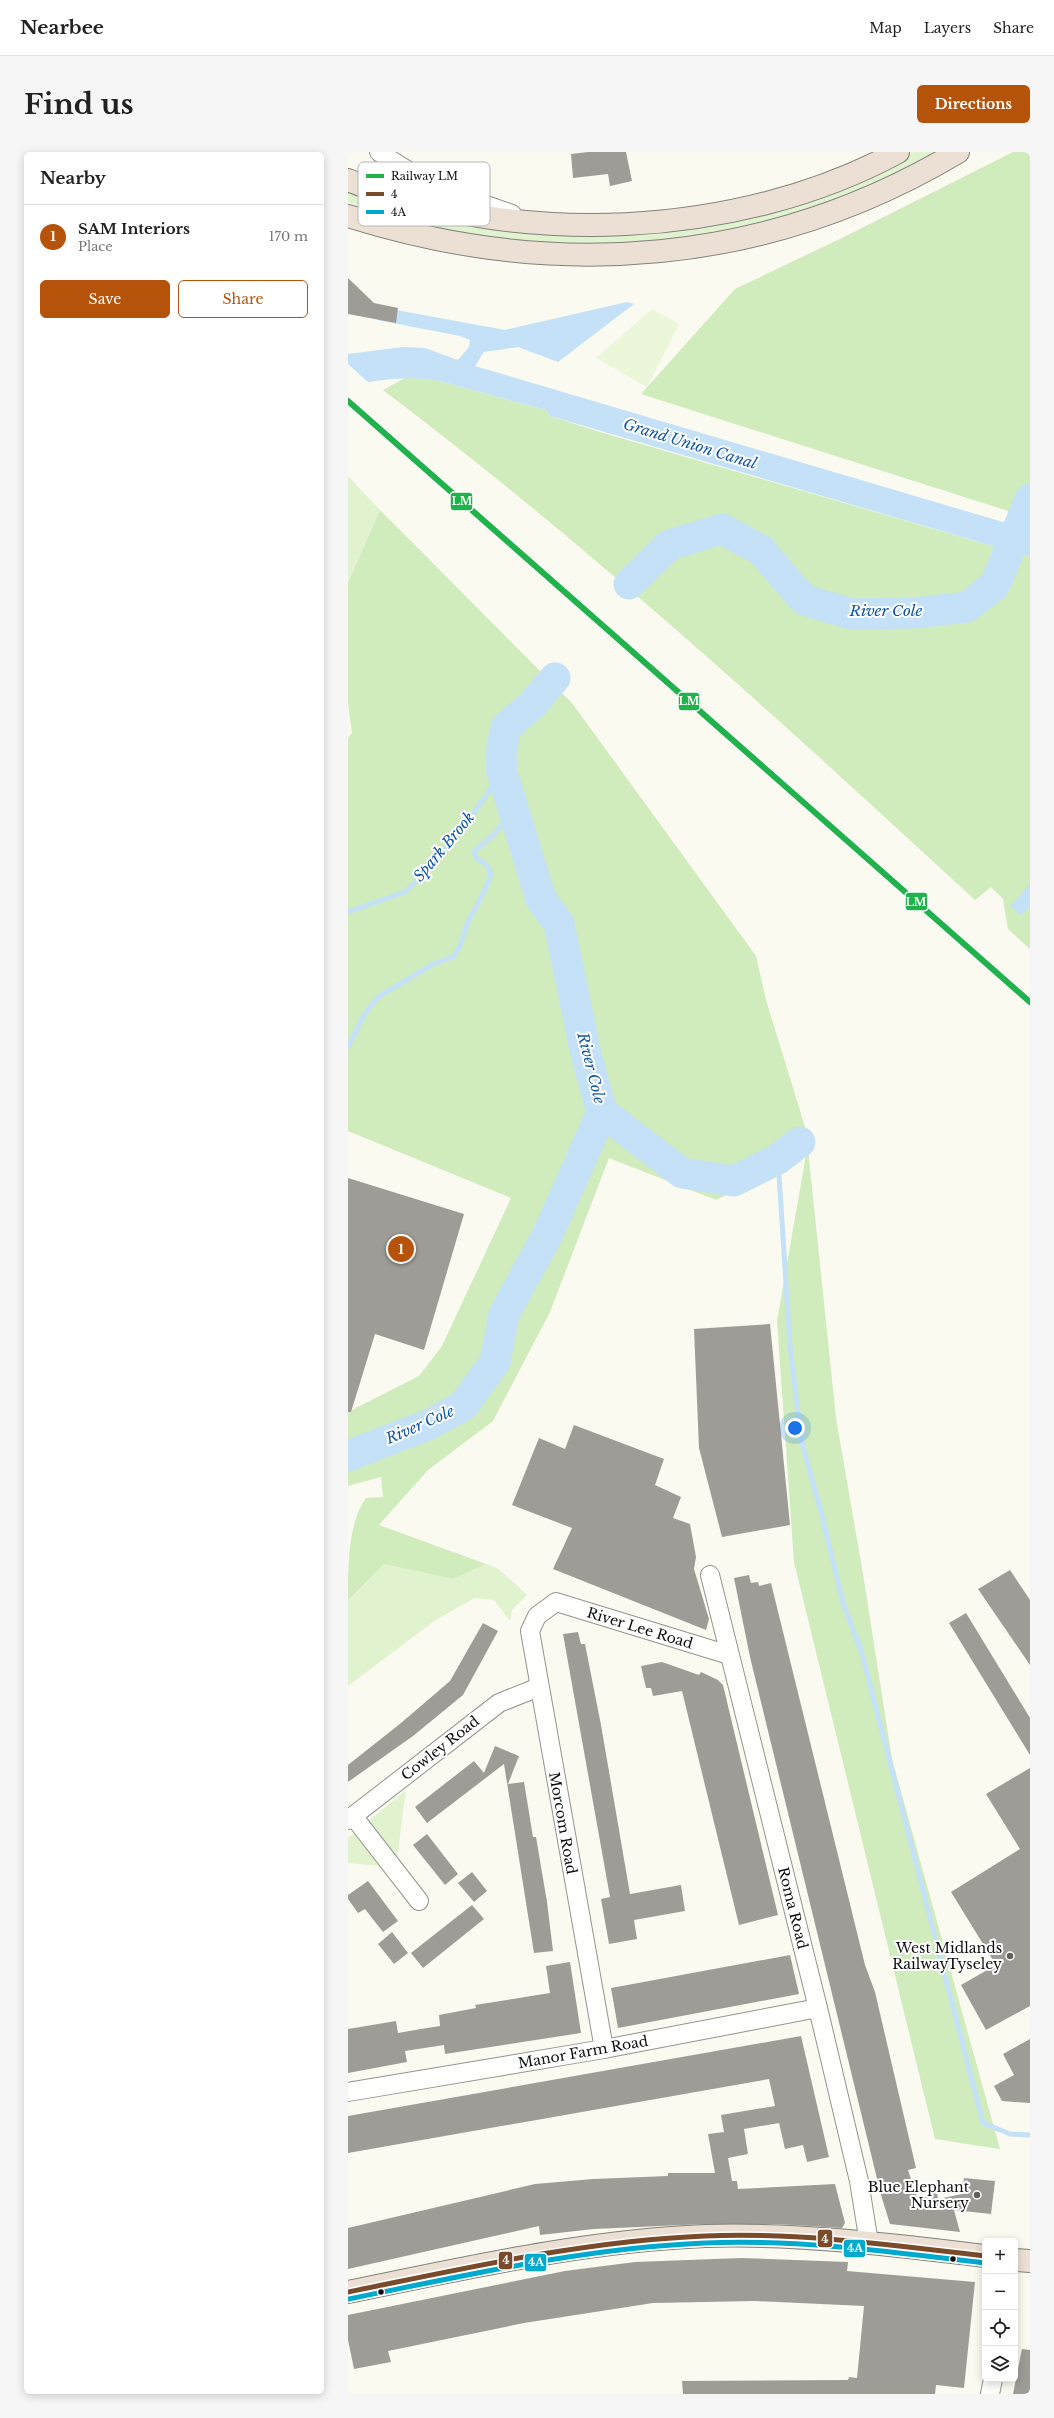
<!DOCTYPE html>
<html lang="en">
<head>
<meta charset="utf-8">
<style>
	:root { --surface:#fff; --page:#f6f6f6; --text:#222; --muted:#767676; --line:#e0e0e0; --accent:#b45309 }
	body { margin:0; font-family:"Libre Baskerville",serif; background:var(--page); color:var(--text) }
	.controls { position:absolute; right:12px; bottom:12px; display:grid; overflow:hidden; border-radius:6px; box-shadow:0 2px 10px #0003 }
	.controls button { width:36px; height:36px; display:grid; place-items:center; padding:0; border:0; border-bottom:1px solid var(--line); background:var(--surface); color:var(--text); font:20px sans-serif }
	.you { position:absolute; left:447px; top:1276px; width:14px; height:14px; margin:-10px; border:3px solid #fff; border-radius:50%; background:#1a73e8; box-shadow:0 0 0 6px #1a73e833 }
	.badge { display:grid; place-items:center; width:26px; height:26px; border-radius:50%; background:var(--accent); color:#fff; font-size:13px; font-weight:700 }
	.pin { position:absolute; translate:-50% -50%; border:2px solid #fff; box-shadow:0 1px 4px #0006 }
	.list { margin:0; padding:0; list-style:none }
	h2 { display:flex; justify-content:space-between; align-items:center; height:52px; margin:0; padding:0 16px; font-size:17px }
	h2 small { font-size:13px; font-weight:400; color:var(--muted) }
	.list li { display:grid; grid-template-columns:26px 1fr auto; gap:12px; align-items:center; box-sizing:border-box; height:64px; padding:0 16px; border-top:1px solid var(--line) }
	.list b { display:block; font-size:15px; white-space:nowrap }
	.list p { margin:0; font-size:13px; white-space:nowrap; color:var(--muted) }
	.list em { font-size:13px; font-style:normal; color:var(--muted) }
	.actions { display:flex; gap:8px; padding:12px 16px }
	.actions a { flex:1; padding:9px 0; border:1px solid var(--accent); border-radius:6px; text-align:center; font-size:14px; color:var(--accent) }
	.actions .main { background:var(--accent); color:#fff }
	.icon { flex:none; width:22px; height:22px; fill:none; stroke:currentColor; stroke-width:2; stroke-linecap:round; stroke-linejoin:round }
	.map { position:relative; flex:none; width:682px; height:2242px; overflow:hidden; border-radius:6px }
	header { display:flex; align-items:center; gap:24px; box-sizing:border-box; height:56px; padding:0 20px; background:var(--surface); border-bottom:1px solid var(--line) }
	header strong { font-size:19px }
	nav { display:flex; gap:22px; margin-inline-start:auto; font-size:14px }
	.intro { display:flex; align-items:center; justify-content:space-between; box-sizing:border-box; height:96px; padding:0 24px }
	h1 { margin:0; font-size:28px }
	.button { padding:10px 18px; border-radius:6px; background:var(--accent); color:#fff; font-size:14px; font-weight:700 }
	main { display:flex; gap:24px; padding:0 24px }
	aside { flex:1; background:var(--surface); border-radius:6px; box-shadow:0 2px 10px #0003 }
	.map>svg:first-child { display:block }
	.green { fill:#e1f2ce }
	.forest { fill:#d0ebbc }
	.pitch { fill:#ecf6d9 }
	.water { fill:#c4e1f7 }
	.pier { fill:#fbfaf0 }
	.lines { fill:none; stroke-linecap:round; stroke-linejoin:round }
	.stream { stroke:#c4e1f7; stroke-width:5 }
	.river { stroke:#c4e1f7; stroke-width:31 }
	.building { fill:#9e9c96 }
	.minor-casing { stroke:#94948f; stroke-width:20 }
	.highway-casing { stroke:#81817c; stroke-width:24 }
	.minor { stroke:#fefefd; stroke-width:18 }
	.highway { stroke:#ebe0d3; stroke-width:22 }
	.bus-1-casing { stroke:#fff; stroke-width:8 }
	.bus-2-casing { stroke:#fff; stroke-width:8 }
	.bus-1 { stroke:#7a4b2a; stroke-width:5 }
	.bus-2 { stroke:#00a9ce; stroke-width:5 }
	.rail-1-casing { stroke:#fff; stroke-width:9 }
	.rail-1 { stroke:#22b24c; stroke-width:6 }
	.poi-dot { fill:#60605c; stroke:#fff; stroke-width:1.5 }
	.bus-dot { fill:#0d0d0d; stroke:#fff; stroke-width:1.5 }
	.labels { text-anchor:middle; stroke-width:4; stroke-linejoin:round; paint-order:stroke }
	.street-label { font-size:14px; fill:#0d0d0d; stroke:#fff }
	.poi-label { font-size:14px; fill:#0d0d0d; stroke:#fff; text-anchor:end }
	.water-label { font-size:15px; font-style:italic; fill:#0e55a6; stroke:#fff }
	.key { fill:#fff; stroke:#b6b6b6; stroke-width:1 }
	.key-label { font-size:11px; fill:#0d0d0d }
	.line-badge { stroke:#fff; stroke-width:1.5 }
	.badge-label { font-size:11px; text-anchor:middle; font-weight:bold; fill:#fff }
</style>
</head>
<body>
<header>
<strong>Nearbee</strong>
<nav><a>Map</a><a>Layers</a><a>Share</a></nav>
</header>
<div class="intro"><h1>Find us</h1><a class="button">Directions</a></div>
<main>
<aside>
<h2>Nearby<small></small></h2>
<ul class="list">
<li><span class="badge">1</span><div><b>SAM Interiors</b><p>Place</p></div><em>170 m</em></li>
</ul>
<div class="actions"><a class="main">Save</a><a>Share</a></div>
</aside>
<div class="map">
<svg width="682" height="2242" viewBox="0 0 682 2242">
	<rect width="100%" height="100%" fill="#fbfaf0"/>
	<!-- green -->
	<g class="green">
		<path d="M565,0H591L510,41L421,73L306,92L228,95L135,86L52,68L0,50V38C19,45 38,53 57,59C75,64 95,66 113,70C239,94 363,86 484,39C512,28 538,13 565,0Z"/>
		<path d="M0,324L32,358L0,429Z"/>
		<path d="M36,1412L105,1427L138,1412L151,1417L179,1443L164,1458L162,1469L146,1448L127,1446L89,1467L0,1534V1446L3,1447Z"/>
		<path d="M58,1638L49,1707L33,1714L0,1711V1686Z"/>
	</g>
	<!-- forest -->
	<g class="forest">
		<path d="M665,0H682V366L293,242L387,137L496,85Z"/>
		<path d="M57,226H74L91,229L198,258L202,264L252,280L682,405V797L660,777L655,747L643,735L627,748C436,572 243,395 35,238Z"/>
		<path d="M32,358L224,551L408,804L418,848L458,978L488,1266L515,1422L544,1607L652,1997L587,1987L446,1410L429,1169L458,1003L368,1048L261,1006L202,1160L145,1269L80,1318L31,1373L138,1412L105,1427L36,1412L2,1447L0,1446C0,1413 0,1371 18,1346L35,1345L33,1325L0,1334V1260L71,1224L94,1194L163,1046L0,979V586L4,581L0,551V430Z"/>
	</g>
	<!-- pitch -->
	<path class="pitch" d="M304,157L331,172L299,235L248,206Z"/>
	<!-- water -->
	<g class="water">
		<path d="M279,150L286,152L210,210L170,195L136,200L127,214L682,378V405L202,264L198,258L91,229C60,223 31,228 0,234V202L55,195L77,196L110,208L121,195L122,188L112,184L29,168L32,155L157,178Z"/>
		<path d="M682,732V754L673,764L662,754Z"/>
	</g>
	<!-- pier -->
	<path class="pier" d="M0,212L22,232L0,236Z"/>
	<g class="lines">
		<!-- stream -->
		<g class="stream">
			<path d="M0,760L57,740L80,718L121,668L154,620"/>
			<path d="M0,895L16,863L30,845L85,812L105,805L112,794L119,772L138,736L143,722L139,713L128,706L126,699C143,687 155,674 165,656"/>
			<path d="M430,1007L442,1194L453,1287L474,1364L495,1451L513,1498L635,1971L662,1982L682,1983"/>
		</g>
		<!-- river -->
		<g class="river">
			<path d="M281,432L321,393L374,377L413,398L456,448L504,462L566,461L619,455L647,433L682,347"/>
			<path d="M254,960L334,1021L386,1029L430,1007L452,990"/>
			<path d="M0,1304L82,1272L115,1254L147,1210L156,1162L200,1082L254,960L238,902L211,772L193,747L154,620L153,599L158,575L183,554L207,526"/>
		</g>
	</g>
	<!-- building -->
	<g class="building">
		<path d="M240,0H278L284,29L262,34L260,22L225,26L223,2Z"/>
		<path d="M0,126L26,151L50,156L48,171L0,162Z"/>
		<path d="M0,1026L116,1062L76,1198L27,1182L3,1260H0Z"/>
		<path d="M422,1172L442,1373L374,1385L351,1296L346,1177Z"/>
		<path d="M226,1273L316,1307L307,1333L333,1345L325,1366L342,1372L348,1405L346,1417L361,1467L358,1478L205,1417L224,1376L164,1353L191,1286L217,1297Z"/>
		<path d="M662,1418L682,1448V1513L630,1437Z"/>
		<path d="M401,1423L403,1431L410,1430L411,1434L423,1431L517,1813L527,1840L568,2016L560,2018L570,2048L589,2040L590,2047L614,2042L616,2026L647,2029L643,2062L606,2058L612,2080L542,2072L533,2043L402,1505L386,1426Z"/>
		<path d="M618,1461L682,1566V1603L601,1471Z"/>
		<path d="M135,1471L150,1479L115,1543L65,1584L0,1630V1613L53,1571L102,1529Z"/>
		<path d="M230,1480L233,1492H237L253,1573L282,1742L333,1733L337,1759L286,1768L289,1787L261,1792L253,1747L262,1745L215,1482Z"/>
		<path d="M314,1510L351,1523L353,1520L370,1528L375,1533L430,1763L391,1773L334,1539L305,1544L303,1536H298L293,1514Z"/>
		<path d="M147,1594L171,1604L160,1632L176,1630L185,1685H188L199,1750L205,1799L186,1801L156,1612L79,1671L67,1655L126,1609L136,1621Z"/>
		<path d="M682,1616V1854L638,1878L613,1833L648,1813L603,1740L672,1697L638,1642Z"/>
		<path d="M79,1682L110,1722L97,1733L65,1693Z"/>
		<path d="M124,1720L139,1739L126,1750L110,1731Z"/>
		<path d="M20,1729L50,1769L35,1780L17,1757L10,1761L0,1747V1743Z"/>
		<path d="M124,1753L136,1767L75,1816L63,1801Z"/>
		<path d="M44,1780L60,1801L46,1812L30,1792Z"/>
		<path d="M442,1803L451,1842L270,1876L263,1836Z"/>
		<path d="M222,1810L233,1881L97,1902L96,1893L57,1899L59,1910L0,1921V1877L48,1869L50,1881L73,1877L92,1874L91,1863L128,1856L127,1853L202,1841L198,1814Z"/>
		<path d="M453,1884L481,2005L459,2010L455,1993L437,1997L431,1971L396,1977L400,2002L380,2006L384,2029H389L390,2037L487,2032L497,2071L494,2076L428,2072H357L246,2077L192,2083L191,2074L0,2117V2076L187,2032L245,2027L320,2024V2021H367L360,1982L376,1980L373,1963L427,1954L421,1927L0,2001V1964Z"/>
		<path d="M682,1887V1951L654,1949L646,1934L666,1923L655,1902Z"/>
		<path d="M393,2106L500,2110L499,2119L627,2130L616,2236L588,2233L587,2242H335L334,2229L500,2228L501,2225L509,2226L516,2154L406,2149L305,2151L176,2171L40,2199L43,2210L6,2217L0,2188V2163L217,2119L287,2110Z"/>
		<path d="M674,2197L682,2198V2242H665Z"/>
	</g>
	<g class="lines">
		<defs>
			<g id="minor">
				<path d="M31,0C75,31 114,45 164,62"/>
				<path d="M362,1423L470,1856L511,2029L521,2091"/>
				<path d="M5,1664L71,1749"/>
				<path d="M0,1668L151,1551L191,1535"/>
				<path d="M256,1897L182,1479L189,1464L208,1450L381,1503"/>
				<path d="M0,1940L256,1897L470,1856"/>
				<path d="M642,2242L645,2227"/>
			</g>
			<g id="highway">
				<path d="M0,28C168,96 390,87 550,0"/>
				<path d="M0,64C208,130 421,113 610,0"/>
				<path d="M667,2108L682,2109"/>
				<path d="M0,2140C118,2116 236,2089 357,2084C451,2081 544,2093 637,2104"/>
			</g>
		</defs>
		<!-- minor casing -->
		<use href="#minor" class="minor-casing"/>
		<!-- highway casing -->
		<use href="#highway" class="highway-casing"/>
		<!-- minor -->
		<use href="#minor" class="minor"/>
		<!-- highway -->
		<use href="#highway" class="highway"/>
		<defs>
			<path id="bus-1" d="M0,2140C118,2116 236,2089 357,2084C451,2080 544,2093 637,2104"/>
			<path id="bus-2" d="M1,2147C119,2123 237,2096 357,2091C450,2087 544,2100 636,2111"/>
		</defs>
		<!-- bus-1 casing -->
		<use href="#bus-1" class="bus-1-casing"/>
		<!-- bus-2 casing -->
		<use href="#bus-2" class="bus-2-casing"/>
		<!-- bus-1 -->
		<use href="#bus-1" class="bus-1"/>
		<!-- bus-2 -->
		<use href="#bus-2" class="bus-2"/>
		<defs>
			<path id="rail-1" d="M0,249L682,850"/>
		</defs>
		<!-- rail-1 casing -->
		<use href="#rail-1" class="rail-1-casing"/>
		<!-- rail-1 -->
		<use href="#rail-1" class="rail-1"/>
	</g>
	<!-- markers -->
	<g class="poi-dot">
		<circle cx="662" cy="1804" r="4"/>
		<circle cx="629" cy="2043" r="4"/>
	</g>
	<g class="bus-dot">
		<circle cx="605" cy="2107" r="3.5"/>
		<circle cx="33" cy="2140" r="3.5"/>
	</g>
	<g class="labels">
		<!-- street labels -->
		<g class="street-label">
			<text transform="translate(292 1476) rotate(17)" y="5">River Lee Road</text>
			<text transform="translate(92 1596) rotate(-38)" y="5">Cowley Road</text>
			<text transform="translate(215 1671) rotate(80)" y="5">Morcom Road</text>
			<text transform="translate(445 1756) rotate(76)" y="5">Roma Road</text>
			<text transform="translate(235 1900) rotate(-10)" y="5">Manor Farm Road</text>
		</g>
		<!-- poi labels -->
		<g class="poi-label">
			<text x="654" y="1801">West Midlands<tspan x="654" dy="16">RailwayTyseley</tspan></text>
			<text x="621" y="2040">Blue Elephant<tspan x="621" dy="16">Nursery</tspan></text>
		</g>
		<!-- water labels -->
		<g class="water-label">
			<text transform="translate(342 292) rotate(17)" y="5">Grand Union Canal</text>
			<text x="538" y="464">River Cole</text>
			<text transform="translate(96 695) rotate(-50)" y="5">Spark Brook</text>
			<text transform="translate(243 916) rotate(76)" y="5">River Cole</text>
			<text transform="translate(72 1273) rotate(-24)" y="5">River Cole</text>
		</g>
	</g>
	<!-- legend -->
	<rect x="10" y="10" width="132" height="64" rx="6" class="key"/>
	<rect x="18" y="22" width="18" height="4" fill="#22b24c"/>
	<rect x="18" y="40" width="18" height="4" fill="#7a4b2a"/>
	<rect x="18" y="58" width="18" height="4" fill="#00a9ce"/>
	<g class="key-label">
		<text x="43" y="28">Railway LM</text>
		<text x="43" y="46">4</text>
		<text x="43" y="64">4A</text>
	</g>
	<g class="line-badge">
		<rect x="102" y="340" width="23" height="19" rx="4" fill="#22b24c"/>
		<rect x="330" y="540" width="22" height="19" rx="4" fill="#22b24c"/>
		<rect x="557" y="740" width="23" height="19" rx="4" fill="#22b24c"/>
		<rect x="469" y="2077" width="16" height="19" rx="4" fill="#7a4b2a"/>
		<rect x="495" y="2087" width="23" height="19" rx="4" fill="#00a9ce"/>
		<rect x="150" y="2099" width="15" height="19" rx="4" fill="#7a4b2a"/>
		<rect x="176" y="2101" width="23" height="19" rx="4" fill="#00a9ce"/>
	</g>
	<g class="badge-label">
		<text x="114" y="353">LM</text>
		<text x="341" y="553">LM</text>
		<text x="568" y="754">LM</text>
		<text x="477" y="2091">4</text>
		<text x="507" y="2100">4A</text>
		<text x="158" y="2112">4</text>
		<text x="188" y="2114">4A</text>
	</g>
</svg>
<div class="controls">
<button>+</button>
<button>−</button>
<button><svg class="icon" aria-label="locate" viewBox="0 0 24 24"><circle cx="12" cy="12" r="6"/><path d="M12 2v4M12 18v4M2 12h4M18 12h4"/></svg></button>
<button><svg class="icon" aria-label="layers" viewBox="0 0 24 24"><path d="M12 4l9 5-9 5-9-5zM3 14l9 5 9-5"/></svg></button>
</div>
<div class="you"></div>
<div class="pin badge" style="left:53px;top:1097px">1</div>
</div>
</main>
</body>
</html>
